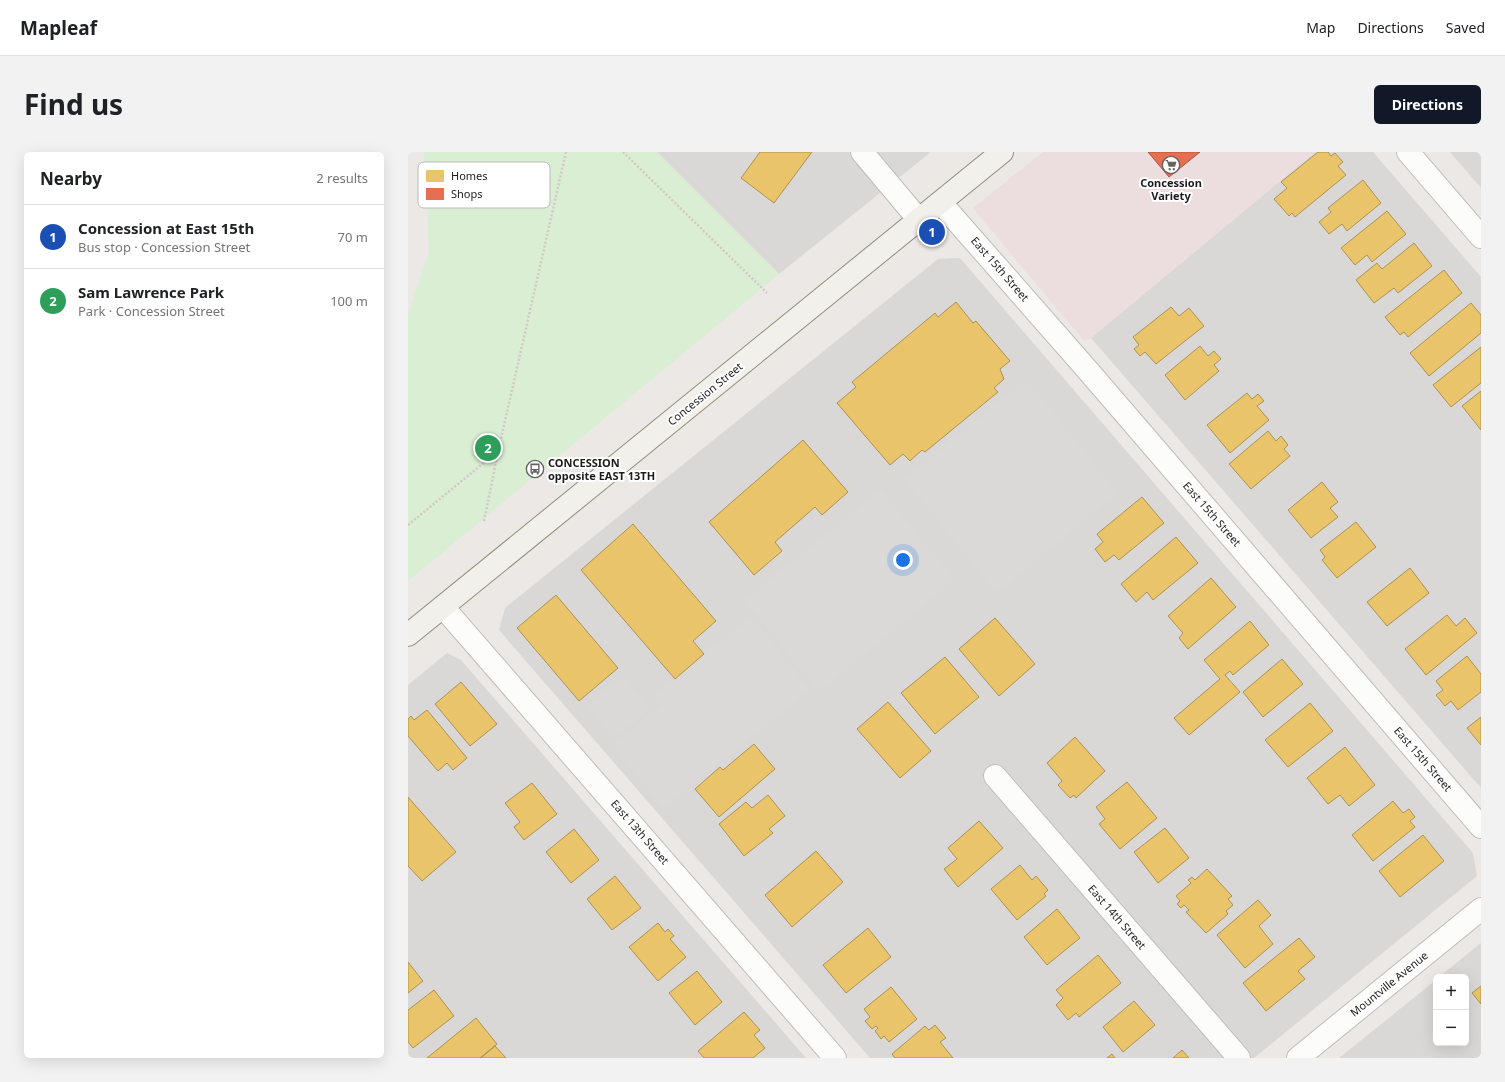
<!DOCTYPE html>
<html lang="en">
<head>
<meta charset="utf-8">
<style>
	:root { --surface:#fff; --page:#f2f2f2; --text:#202124; --muted:#757577; --line:#e0e0e0; --accent:#111827 }
	body { margin:0; font-family:"Noto Sans",sans-serif; background:var(--page); color:var(--text) }
	.controls { position:absolute; right:12px; bottom:12px; display:grid; overflow:hidden; border-radius:6px; box-shadow:0 4px 16px #0002 }
	.controls button { width:36px; height:36px; display:grid; place-items:center; padding:0; border:0; border-bottom:1px solid var(--line); background:var(--surface); color:var(--text); font:20px sans-serif }
	.you { position:absolute; left:495px; top:408px; width:14px; height:14px; margin:-10px; border:3px solid #fff; border-radius:50%; background:#1a73e8; box-shadow:0 0 0 6px #1a73e833 }
	.badge { display:grid; place-items:center; width:26px; height:26px; border-radius:50%; background:var(--accent); color:#fff; font-size:13px; font-weight:700 }
	.pin { position:absolute; translate:-50% -50%; border:2px solid #fff; box-shadow:0 1px 4px #0006 }
	.list { margin:0; padding:0; list-style:none }
	h2 { display:flex; justify-content:space-between; align-items:center; height:52px; margin:0; padding:0 16px; font-size:17px }
	h2 small { font-size:13px; font-weight:400; color:var(--muted) }
	.list li { display:grid; grid-template-columns:26px 1fr auto; gap:12px; align-items:center; box-sizing:border-box; height:64px; padding:0 16px; border-top:1px solid var(--line) }
	.list b { display:block; font-size:15px; white-space:nowrap }
	.list p { margin:0; font-size:13px; white-space:nowrap; color:var(--muted) }
	.list em { font-size:13px; font-style:normal; color:var(--muted) }
	.map { position:relative; flex:none; width:1073px; height:906px; overflow:hidden; border-radius:6px }
	header { display:flex; align-items:center; gap:24px; box-sizing:border-box; height:56px; padding:0 20px; background:var(--surface); border-bottom:1px solid var(--line) }
	header strong { font-size:19px }
	nav { display:flex; gap:22px; margin-inline-start:auto; font-size:14px }
	.intro { display:flex; align-items:center; justify-content:space-between; box-sizing:border-box; height:96px; padding:0 24px }
	h1 { margin:0; font-size:28px }
	.button { padding:10px 18px; border-radius:6px; background:var(--accent); color:#fff; font-size:14px; font-weight:700 }
	main { display:flex; gap:24px; padding:0 24px }
	aside { flex:1; background:var(--surface); border-radius:6px; box-shadow:0 4px 16px #0002 }
	.map>svg:first-child { display:block }
	.residential { fill:#dad8d7 }
	.commercial { fill:#ecddde }
	.park { fill:#d9eed2 }
	.parking { fill:#dbd9d8 }
	.homes { fill:#e9c46a; stroke:#ac9253 }
	.shops { fill:#e76f51; stroke:#aa5641 }
	.lines { fill:none; stroke-linecap:round; stroke-linejoin:round }
	.street-casing { stroke:#bebdbb; stroke-width:24 }
	.secondary-casing { stroke:#928f7f; stroke-width:24 }
	.path { stroke:#d4c7c8; stroke-width:2.5; stroke-dasharray:2 2; stroke-linecap:butt }
	.street { stroke:#fcfcfb; stroke-width:22 }
	.secondary { stroke:#f2f0ea; stroke-width:22 }
	.labels { text-anchor:middle; stroke-width:4; stroke-linejoin:round; paint-order:stroke }
	.poi-label { font-size:11px; font-weight:bold; fill:#1c1c1c; stroke:#fff }
	.street-label { font-size:11px; fill:#1c1c1c; stroke:#fff }
	.key { fill:#fff; stroke:#bbb; stroke-width:1 }
	.key-label { font-size:11px; fill:#1c1c1c }
</style>
</head>
<body>
<header>
<strong>Mapleaf</strong>
<nav><a>Map</a><a>Directions</a><a>Saved</a></nav>
</header>
<div class="intro"><h1>Find us</h1><a class="button">Directions</a></div>
<main>
<aside>
<h2>Nearby<small>2 results</small></h2>
<ul class="list">
<li><span class="badge" style="background:#1a4fb4">1</span><div><b>Concession at East 15th</b><p>Bus stop · Concession Street</p></div><em>70 m</em></li>
<li><span class="badge" style="background:#2e9e5b">2</span><div><b>Sam Lawrence Park</b><p>Park · Concession Street</p></div><em>100 m</em></li>
</ul>
</aside>
<div class="map">
<svg width="1073" height="906" viewBox="0 0 1073 906">
	<rect width="100%" height="100%" fill="#ebe8e5"/>
	<!-- residential -->
	<g class="residential">
		<path d="M249,0H523L371,122Z"/>
		<path d="M907,0H965L1073,125V636L683,186Z"/>
		<path d="M1042,0H1073V36Z"/>
		<path d="M552,106L1065,701L1069,724L846,906H462L91,478L97,456L530,107Z"/>
		<path d="M39,501L53,508L398,906H0V533Z"/>
		<path d="M1073,791V906H931L1028,828V891H1058V825H1031Z"/>
	</g>
	<!-- commercial -->
	<path class="commercial" d="M635,0H907L683,186L676,189L565,56Z"/>
	<!-- park -->
	<path class="park" d="M15,0H249L371,122L0,429V163L21,100L17,9Z"/>
	<!-- parking -->
	<g class="parking">
		<path d="M618,228L709,341L589,440L497,327Z"/>
		<path d="M473,338L546,428L411,539L337,448Z"/>
		<path d="M343,465L401,538L255,656L205,593L254,554L246,543Z"/>
		<path d="M215,524L242,557L206,586L179,553Z"/>
	</g>
	<!-- homes -->
	<g class="homes">
		<path d="M352,0H404L366,51L333,26Z"/>
		<path d="M910,0H920L923,4L927,1L935,10L930,14L938,23L887,65L884,61L881,64L866,47L879,36L873,30Z"/>
		<path d="M955,28L973,51L939,79L934,72L921,82L911,70L923,60L920,56Z"/>
		<path d="M979,59L998,82L964,110L959,103L947,113L933,96Z"/>
		<path d="M1006,91L1024,114L990,141L986,136L966,151L948,128L969,111L974,117Z"/>
		<path d="M1036,118L1054,141L1000,185L996,180L992,183L977,165Z"/>
		<path d="M548,150L565,171L568,169L602,209L592,217L596,227L586,236L590,240L517,300L514,298L502,309L495,302L482,313L429,251L448,235L444,230L527,161L530,165Z"/>
		<path d="M1063,151L1073,163V181L1021,224L1002,201Z"/>
		<path d="M763,155L771,164L781,156L796,174L748,212L737,200L732,204L726,197L731,193L725,185Z"/>
		<path d="M792,194L800,204L806,199L813,207L806,213L811,219L777,248L757,223Z"/>
		<path d="M1073,195V231L1043,255L1025,233Z"/>
		<path d="M1073,239V278L1054,254Z"/>
		<path d="M839,241L844,247L850,242L856,249L849,254L861,268L822,301L799,273Z"/>
		<path d="M860,279L868,289L873,284L880,293L876,297L882,304L843,337L821,312Z"/>
		<path d="M395,288L440,340L414,363L407,355L367,390L374,399L346,423L301,370Z"/>
		<path d="M914,330L930,350L922,356L930,365L903,386L880,358Z"/>
		<path d="M734,345L756,371L711,408L706,403L697,410L687,397L695,390L689,382Z"/>
		<path d="M948,370L968,395L929,426L914,408L917,405L912,398Z"/>
		<path d="M225,372L308,469L285,489L296,502L267,527L173,418Z"/>
		<path d="M768,385L790,411L745,448L739,440L728,450L713,432Z"/>
		<path d="M1002,416L1021,441L979,474L959,450Z"/>
		<path d="M803,426L828,455L780,497L771,486L775,481L760,464Z"/>
		<path d="M148,443L210,516L171,549L109,476Z"/>
		<path d="M1039,463L1048,474L1057,466L1069,481L1018,523L997,497Z"/>
		<path d="M587,466L627,512L591,544L551,497Z"/>
		<path d="M842,469L861,493L825,523L822,519L817,523L832,540L781,583L766,566L812,527L796,508Z"/>
		<path d="M1059,504L1073,522V540L1050,558L1043,549L1037,554L1028,543L1035,538L1028,529Z"/>
		<path d="M537,505L571,545L527,582L493,541Z"/>
		<path d="M874,507L895,532L855,565L835,540Z"/>
		<path d="M53,530L89,572L62,594L27,552Z"/>
		<path d="M480,550L523,599L492,626L449,577Z"/>
		<path d="M902,551L925,579L880,615L857,588Z"/>
		<path d="M19,558L59,606L45,618L39,611L30,619L0,584V567L3,564L6,568Z"/>
		<path d="M1073,565V593L1059,576Z"/>
		<path d="M667,585L697,619L668,646L666,643L662,646L650,633L654,629L639,611Z"/>
		<path d="M346,592L367,617L311,665L287,637L312,615L315,618Z"/>
		<path d="M937,595L967,633L941,654L932,643L920,652L899,626Z"/>
		<path d="M719,630L749,666L712,697L691,672L697,667L688,655Z"/>
		<path d="M124,631L149,662L116,688L106,675L112,670L97,651Z"/>
		<path d="M360,643L377,664L361,677L365,681L336,704L311,672L338,650L344,656Z"/>
		<path d="M0,645L48,700L14,729L0,714Z"/>
		<path d="M985,649L995,661L1001,657L1007,665L1002,669L1007,675L965,709L944,683Z"/>
		<path d="M571,669L595,696L550,735L536,717L549,707L540,696Z"/>
		<path d="M757,676L781,706L750,731L726,700Z"/>
		<path d="M166,677L191,708L163,731L138,700Z"/>
		<path d="M1015,683L1036,709L992,745L971,719Z"/>
		<path d="M408,699L435,730L384,775L357,743Z"/>
		<path d="M612,713L624,728L628,724L640,738L636,742L638,744L609,768L583,737Z"/>
		<path d="M799,717L824,744L820,747L825,753L818,759L820,762L798,781L778,760L781,758L776,753L773,756L769,752L772,749L768,744L783,731L780,728L784,725L787,728Z"/>
		<path d="M207,724L233,756L204,778L179,747Z"/>
		<path d="M850,748L863,763L851,774L865,792L837,816L809,783Z"/>
		<path d="M649,757L672,786L639,813L616,785Z"/>
		<path d="M250,771L257,780L260,777L266,784L262,787L278,805L250,829L221,795Z"/>
		<path d="M460,776L483,805L438,841L415,813Z"/>
		<path d="M891,786L907,805L890,819L897,827L858,859L835,831Z"/>
		<path d="M690,803L713,831L671,865L668,861L660,868L648,853L655,846L648,838Z"/>
		<path d="M0,810L15,829L0,841Z"/>
		<path d="M289,819L314,850L287,873L261,841Z"/>
		<path d="M1073,834V852L1064,841Z"/>
		<path d="M483,835L509,867L481,890L476,884L473,887L467,879L470,876L468,874L464,877L457,869L462,865L456,857Z"/>
		<path d="M26,838L46,864L5,896L0,890V858Z"/>
		<path d="M726,849L747,873L715,900L695,875Z"/>
		<path d="M336,860L352,878L346,883L357,896L345,906H296L290,899Z"/>
		<path d="M68,866L89,892L72,906H19Z"/>
		<path d="M527,873L538,886L532,890L545,906H487L484,902L517,874L521,878Z"/>
		<path d="M87,894L98,906H73Z"/>
		<path d="M774,898L781,906H765Z"/>
		<path d="M704,902L707,906H699Z"/>
	</g>
	<!-- shops -->
	<path class="shops" d="M740,0H792L761,25Z"/>
	<g class="lines">
		<defs>
			<g id="street">
				<path d="M454,0L511,68"/>
				<path d="M1000,0L1073,85"/>
				<path d="M533,51L676,214L1073,675"/>
				<path d="M35,455L427,906"/>
				<path d="M587,624L831,906"/>
				<path d="M890,906L1073,757"/>
			</g>
			<path id="secondary" d="M0,483L594,0"/>
		</defs>
		<!-- street casing -->
		<use href="#street" class="street-casing"/>
		<!-- secondary casing -->
		<use href="#secondary" class="secondary-casing"/>
		<!-- path -->
		<g class="path">
			<path d="M215,0L359,141"/>
			<path d="M76,369L90,300L158,0"/>
			<path d="M0,373L89,300"/>
		</g>
		<!-- street -->
		<use href="#street" class="street"/>
		<!-- secondary -->
		<use href="#secondary" class="secondary"/>
	</g>
	<!-- icons -->
	<defs>
		<symbol id="supermarket-ring" viewBox="-11 -11 22 22"><circle r="9.5" fill="#fff" stroke="#646362" stroke-width="1.5"/><path d="M-6-5.5h2.5l.6 2H6L4.5 2H-2.5L-4.4-4H-6ZM-1.5 3.2a1.3 1.3 0 1 0 .1 0ZM3 3.2a1.3 1.3 0 1 0 .1 0Z" fill="#646362"/></symbol>
		<symbol id="bus-ring" viewBox="-11 -11 22 22"><circle r="9.5" fill="#fff" stroke="#646362" stroke-width="1.5"/><path d="M-5-6H5V4H4V6H2V4H-2V6H-4V4H-5ZM-3.5-4V0h7V-4ZM-3.5 1.2v1.5H-2V1.2ZM2 1.2v1.5H3.5V1.2Z" fill="#646362"/></symbol>
	</defs>
	<g fill-rule="evenodd">
		<use href="#supermarket-ring" x="753" y="3" width="20" height="20"/>
		<use href="#bus-ring" x="117" y="307" width="20" height="20"/>
	</g>
	<g class="labels">
		<!-- poi labels -->
		<g class="poi-label">
			<text x="763" y="35">Concession<tspan x="763" dy="13">Variety</tspan></text>
			<text x="140" y="315" text-anchor="start">CONCESSION<tspan x="140" dy="13">opposite EAST 13TH</tspan></text>
		</g>
		<!-- street labels -->
		<g class="street-label">
			<text transform="translate(592 117) rotate(49)" y="4">East 15th Street</text>
			<text transform="translate(297 242) rotate(-39)" y="4">Concession Street</text>
			<text transform="translate(804 362) rotate(49)" y="4">East 15th Street</text>
			<text transform="translate(1015 607) rotate(49)" y="4">East 15th Street</text>
			<text transform="translate(232 680) rotate(49)" y="4">East 13th Street</text>
			<text transform="translate(709 765) rotate(49)" y="4">East 14th Street</text>
			<text transform="translate(981 832) rotate(-39)" y="4">Mountville Avenue</text>
		</g>
	</g>
	<!-- legend -->
	<rect x="10" y="10" width="132" height="46" rx="6" class="key"/>
	<rect x="18" y="18" width="18" height="12" fill="#e9c46a"/>
	<rect x="18" y="36" width="18" height="12" fill="#e76f51"/>
	<g class="key-label">
		<text x="43" y="28">Homes</text>
		<text x="43" y="46">Shops</text>
	</g>
</svg>
<div class="controls">
<button>+</button>
<button>−</button>
</div>
<div class="you"></div>
<div class="pin badge" style="left:524px;top:80px;background:#1a4fb4">1</div>
<div class="pin badge" style="left:80px;top:296px;background:#2e9e5b">2</div>
</div>
</main>
</body>
</html>
